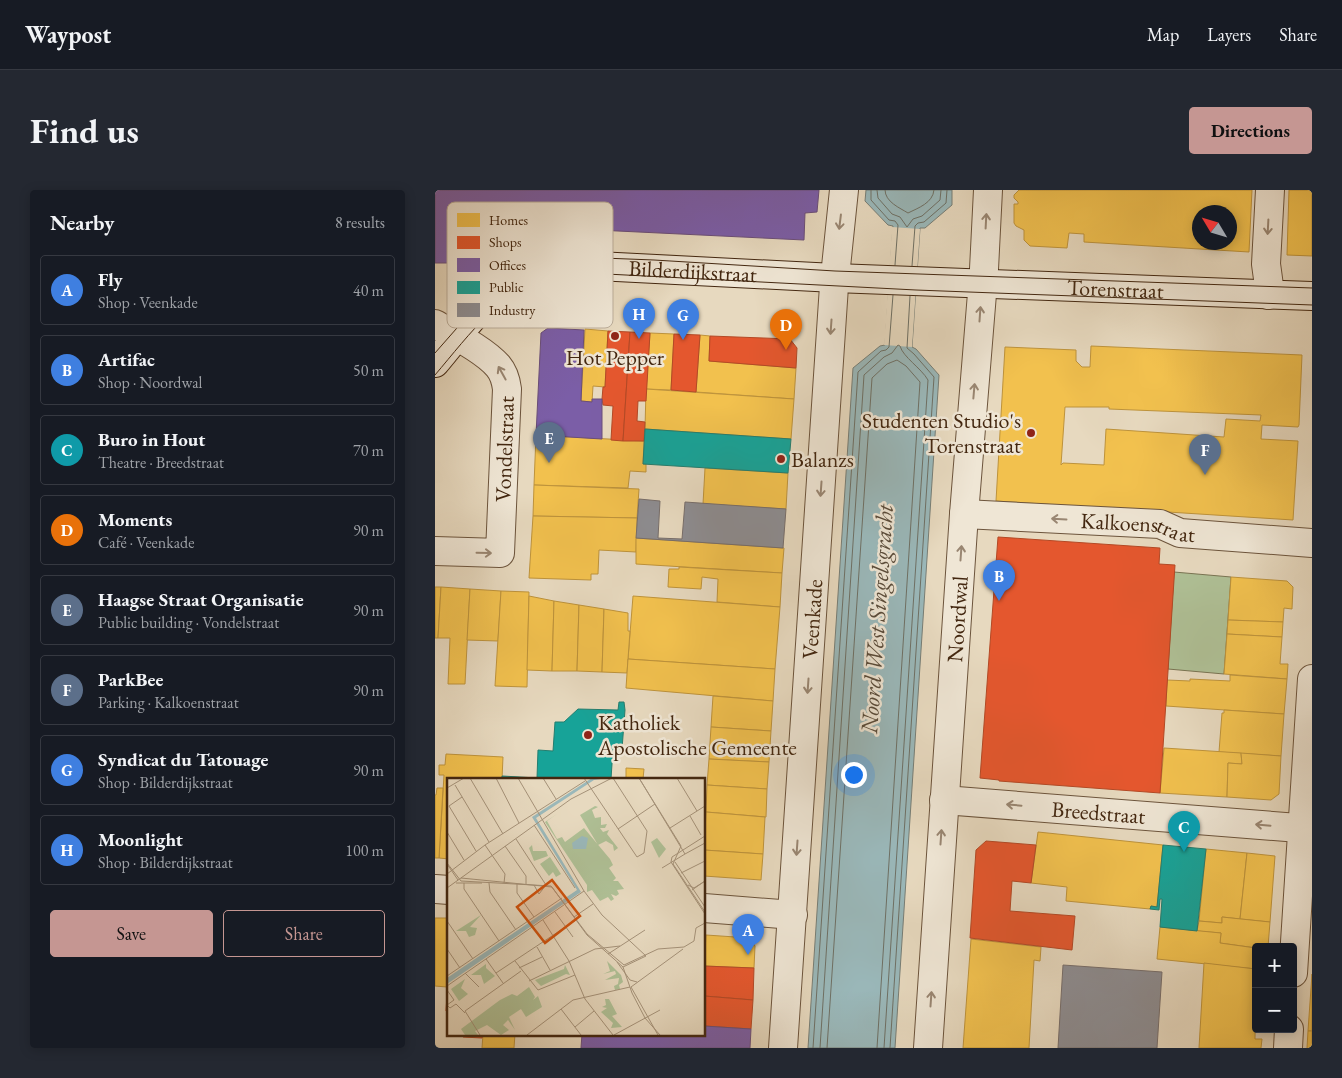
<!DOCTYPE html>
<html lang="en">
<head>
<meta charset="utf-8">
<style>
	:root { --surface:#171b24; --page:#242831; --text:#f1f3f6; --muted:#9ea1a6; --line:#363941; --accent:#c59692 }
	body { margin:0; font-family:"EB Garamond",serif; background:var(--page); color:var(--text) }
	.controls { position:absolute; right:15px; bottom:15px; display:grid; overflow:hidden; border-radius:5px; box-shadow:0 2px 12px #0003 }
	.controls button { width:45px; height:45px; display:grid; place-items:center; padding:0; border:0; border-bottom:1px solid var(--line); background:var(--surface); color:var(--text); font:25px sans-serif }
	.compass { position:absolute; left:757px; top:15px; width:45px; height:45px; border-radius:50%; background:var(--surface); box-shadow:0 2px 12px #0003; rotate:308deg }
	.you { position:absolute; left:418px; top:584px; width:18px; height:18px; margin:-12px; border:4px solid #fff; border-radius:50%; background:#1a73e8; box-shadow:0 0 0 8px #1a73e833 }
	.badge { display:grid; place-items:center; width:32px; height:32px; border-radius:50%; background:var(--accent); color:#fff; font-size:16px; font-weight:700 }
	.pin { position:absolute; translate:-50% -41px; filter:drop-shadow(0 1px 2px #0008) }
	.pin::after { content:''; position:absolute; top:26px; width:18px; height:15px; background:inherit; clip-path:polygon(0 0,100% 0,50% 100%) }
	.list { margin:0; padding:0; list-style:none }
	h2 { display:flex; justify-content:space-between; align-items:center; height:65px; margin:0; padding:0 20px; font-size:21px }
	h2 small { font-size:16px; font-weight:400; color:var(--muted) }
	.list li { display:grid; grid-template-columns:32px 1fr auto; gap:15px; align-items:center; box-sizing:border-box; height:70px; margin:0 10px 10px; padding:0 10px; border:1px solid var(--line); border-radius:5px }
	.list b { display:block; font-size:19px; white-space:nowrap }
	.list p { margin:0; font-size:16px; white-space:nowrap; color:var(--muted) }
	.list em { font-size:16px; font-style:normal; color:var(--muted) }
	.actions { display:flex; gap:10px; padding:15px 20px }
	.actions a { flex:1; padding:11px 0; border:1px solid var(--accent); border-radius:5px; text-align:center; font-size:18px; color:var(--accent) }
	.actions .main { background:var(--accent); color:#111 }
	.map { position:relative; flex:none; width:877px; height:858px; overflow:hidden; border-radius:5px }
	header { display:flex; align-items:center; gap:30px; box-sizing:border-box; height:70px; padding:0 25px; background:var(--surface); border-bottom:1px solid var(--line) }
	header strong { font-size:24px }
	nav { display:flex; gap:28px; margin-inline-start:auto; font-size:18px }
	.intro { display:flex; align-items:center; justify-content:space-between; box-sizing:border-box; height:120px; padding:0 30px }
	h1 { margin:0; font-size:35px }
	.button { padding:12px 22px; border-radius:5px; background:var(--accent); color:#111; font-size:18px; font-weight:700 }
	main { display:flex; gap:30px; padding:0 30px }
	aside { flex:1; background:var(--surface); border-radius:5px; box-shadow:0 2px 12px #0003 }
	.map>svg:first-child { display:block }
	.green { fill:#afc096; stroke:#797453 }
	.water { fill:#9ab8ba; stroke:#777e76 }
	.pier { fill:#e7d9bf }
	.homes { fill:#f2c14e; stroke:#be933b; fill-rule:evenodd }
	.shops { fill:#e4572e; stroke:#b44925 }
	.offices { fill:#7b5ea7; stroke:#6a4e7a }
	.public { fill:#17a398; stroke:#247e6f }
	.industry { fill:#8d8d92; stroke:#776e6b }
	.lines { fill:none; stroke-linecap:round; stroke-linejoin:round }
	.shore { stroke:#6e7065; stroke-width:1 }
	.street-casing { stroke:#6c543c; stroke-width:30 }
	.secondary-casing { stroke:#432710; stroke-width:30 }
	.street { stroke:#efe6d5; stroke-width:28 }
	.secondary { stroke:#efe6d5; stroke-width:28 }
	.tram { stroke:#432710; stroke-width:1 }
	.oneway { stroke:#998672 }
	.poi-dot { fill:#8f2418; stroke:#efe6d5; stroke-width:2 }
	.labels { text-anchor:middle; stroke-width:5; stroke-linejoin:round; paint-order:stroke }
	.street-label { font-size:22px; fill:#432710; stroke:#efe6d5 }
	.poi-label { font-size:22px; fill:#432710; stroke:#efe6d5; text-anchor:start }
	.water-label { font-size:24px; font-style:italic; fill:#594b3a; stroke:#efe6d5 }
	.inset-road { fill:none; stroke:#a59279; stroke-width:1 }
	.view { fill:#cf520d; fill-opacity:0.15; stroke:#cf520d; stroke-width:2.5 }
	.inset-edge { fill:none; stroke:#432710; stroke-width:2.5 }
	.key { fill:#efe6d5; stroke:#bbad9a; stroke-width:1 }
	.key-label { font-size:14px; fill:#432710 }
</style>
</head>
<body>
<header>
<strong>Waypost</strong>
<nav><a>Map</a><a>Layers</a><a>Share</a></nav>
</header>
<div class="intro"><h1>Find us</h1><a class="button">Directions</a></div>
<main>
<aside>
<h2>Nearby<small>8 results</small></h2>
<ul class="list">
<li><span class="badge" style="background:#3f7fe0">A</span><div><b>Fly</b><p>Shop · Veenkade</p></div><em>40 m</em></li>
<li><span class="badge" style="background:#3f7fe0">B</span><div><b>Artifac</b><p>Shop · Noordwal</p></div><em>50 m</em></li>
<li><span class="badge" style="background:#0f9aa8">C</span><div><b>Buro in Hout</b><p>Theatre · Breedstraat</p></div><em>70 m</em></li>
<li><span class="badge" style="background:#e8710a">D</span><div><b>Moments</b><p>Café · Veenkade</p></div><em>90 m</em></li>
<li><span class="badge" style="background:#5c6f8a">E</span><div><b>Haagse Straat Organisatie</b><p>Public building · Vondelstraat</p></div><em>90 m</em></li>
<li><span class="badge" style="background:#5c6f8a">F</span><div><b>ParkBee</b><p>Parking · Kalkoenstraat</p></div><em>90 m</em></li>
<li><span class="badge" style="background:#3f7fe0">G</span><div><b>Syndicat du Tatouage</b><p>Shop · Bilderdijkstraat</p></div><em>90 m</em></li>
<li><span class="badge" style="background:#3f7fe0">H</span><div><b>Moonlight</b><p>Shop · Bilderdijkstraat</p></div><em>100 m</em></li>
</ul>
<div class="actions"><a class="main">Save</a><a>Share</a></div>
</aside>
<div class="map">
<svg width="877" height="858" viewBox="0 0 877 858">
	<rect width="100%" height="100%" fill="#e7d9bf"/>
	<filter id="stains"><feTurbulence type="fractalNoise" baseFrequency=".004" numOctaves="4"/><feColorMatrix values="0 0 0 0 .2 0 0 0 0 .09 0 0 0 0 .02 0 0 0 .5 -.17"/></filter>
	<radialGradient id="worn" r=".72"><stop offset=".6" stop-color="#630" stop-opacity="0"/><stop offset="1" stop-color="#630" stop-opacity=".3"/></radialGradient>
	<!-- green -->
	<path class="green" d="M739,382L796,387L789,484L733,479Z"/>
	<!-- water -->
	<path class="water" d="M431,0H517V15L490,38H485L477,157L481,159L504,185L460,858H373L418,178L445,156L450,155L458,36L453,35L430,11Z"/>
	<!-- pier -->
	<path class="pier" d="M457,37L485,39L477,157L449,155Z"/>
	<!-- homes -->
	<g class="homes">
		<path d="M584,0H817L814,62L649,52V44L634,43L632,58L595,56L589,50V40L581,36L579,33V14H583V12L579,8V5ZM764,22H794V52H764Z"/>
		<path d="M854,0H877V66L852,65Z"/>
		<path d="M150,139L173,141L170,197L158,196L157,212L146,211Z"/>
		<path d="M215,143L239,144L236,200L211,199Z"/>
		<path d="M265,145L275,146L274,171L361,178L359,209L261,202Z"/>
		<path d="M656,156L867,165L864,235L863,237L827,235L826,249L863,251L858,330L561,311L570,157L641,160V171L647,177H655ZM630,217H674V219L826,225L825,231L791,229L789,247L671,239L669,275L628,273L626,275Z"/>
		<path d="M211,199L359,209L356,249L210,239Z"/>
		<path d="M101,245L209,251L208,274H211V282L195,281L193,298L99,295Z"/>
		<path d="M270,278L353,283L351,319L268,314Z"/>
		<path d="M99,295L204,299L202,328L98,326Z"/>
		<path d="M98,326L202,328L201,362L164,360L163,384H156V390L94,388Z"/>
		<path d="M201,348L349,358L347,383L201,374Z"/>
		<path d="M244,377L347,383L345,417L282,412L283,389L267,387L266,399L233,397L234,379H244Z"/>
		<path d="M796,387L852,391L858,397L857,419L849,418L848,432L793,430Z"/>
		<path d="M0,397H6L3,448H0Z"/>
		<path d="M6,397L35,399L30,494H13L15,448H3Z"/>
		<path d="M35,399L66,401L63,451L32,450Z"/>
		<path d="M66,401L94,402L92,497L60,496Z"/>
		<path d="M94,406L119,411L117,481L92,480Z"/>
		<path d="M198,406L345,417L340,479L193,469Z"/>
		<path d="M119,411L144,415L142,481H117Z"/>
		<path d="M144,415L169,419L167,482L142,481Z"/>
		<path d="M169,419L193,423V441H195L192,483L167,482Z"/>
		<path d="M793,430L848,432L847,447L792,444Z"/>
		<path d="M792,444L847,447L845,474H853L852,489L789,484Z"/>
		<path d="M193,469L340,479L338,511L191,498Z"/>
		<path d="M795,485L852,489L849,524L731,516L732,490L755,491V489L795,491Z"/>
		<path d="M278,506L338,511L336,541L276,537Z"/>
		<path d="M789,520L849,524L846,566L784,562L787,523H789Z"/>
		<path d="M276,537L336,541L334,572L274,569Z"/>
		<path d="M729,558L806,563L807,574L793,573L792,607L725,603Z"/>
		<path d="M806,563L846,566L844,604L836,610L792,607L793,573L807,574Z"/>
		<path d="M11,564L68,567L67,589H14V669L4,668L9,585H4V575H10Z"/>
		<path d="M274,569L334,572L332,599L272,595Z"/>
		<path d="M191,578L209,579L208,589H191Z"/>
		<path d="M272,595L332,599L331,627L271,622Z"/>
		<path d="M2,598H8L4,668H0V605H1Z"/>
		<path d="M271,622L330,627L328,664L269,660Z"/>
		<path d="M603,642L728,655L722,717L716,716L715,719L631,711L632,697L596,693Z"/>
		<path d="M771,659L812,663L805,729L787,727V733L764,731Z"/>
		<path d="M269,660L328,664L326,690L269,686Z"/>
		<path d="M812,663L840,666L835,732L805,729Z"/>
		<path d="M787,727L835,732L833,757L821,758L785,753L786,743L762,741L764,731L787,733Z"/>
		<path d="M0,728H14L12,797L0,796Z"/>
		<path d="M725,737L786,743L785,753L821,758V779L722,769Z"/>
		<path d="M271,745L315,748L320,756L319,778L269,776Z"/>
		<path d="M536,749L606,757L605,771L599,770L594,858H528Z"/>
		<path d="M769,773L821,779L820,849H827L826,858H764Z"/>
		<path d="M877,784V841H873Z"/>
		<path d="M873,841H877V858H872Z"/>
		<path d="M48,844H80L79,858H47Z"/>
	</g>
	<!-- shops -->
	<g class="shops">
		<path d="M173,141L195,142L188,251L176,250L178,216L168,215L167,209L168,197H170Z"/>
		<path d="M195,142L215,143L211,211H203L202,231L210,232L209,251H188Z"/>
		<path d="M239,144L265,145L261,202L236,200Z"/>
		<path d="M275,146L355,149L362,158L361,178L274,171Z"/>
		<path d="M563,347L725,358L724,374L740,375L725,603L564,591V590L545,588Z"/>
		<path d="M551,651L601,655L596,693L577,691L575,721L640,726L637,760L535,748L541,660Z"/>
		<path d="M269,776L319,778L318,810L269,806Z"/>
		<path d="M14,778V821H11V820Z"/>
		<path d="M269,806L318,810L316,839L269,836Z"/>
		<path d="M28,844H48L47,848L28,847Z"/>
	</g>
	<!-- offices -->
	<g class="offices">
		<path d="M0,0H384L382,22L370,23L369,50L17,33L15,73H0Z"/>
		<path d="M113,138L149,140L146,211L157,212V209H167V249L101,245L106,143Z"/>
		<path d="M269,836L316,839L315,858H146L147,844H269Z"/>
	</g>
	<!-- public -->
	<g class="public">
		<path d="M210,239L356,249L353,283L208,274Z"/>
		<path d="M184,512H189L190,520L187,559H178L176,589H67V586L102,588L103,560L118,561L120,532H129L143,519L183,520Z"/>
		<path d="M728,655L771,659L762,741L725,737L727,709H725L724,720L715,719L716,716L722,717Z"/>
	</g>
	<!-- industry -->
	<g class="industry">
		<path d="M204,309L225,311L223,348L247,349L250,312L351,319L348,358L201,348Z"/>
		<path d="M628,775L727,782L722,858H623Z"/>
	</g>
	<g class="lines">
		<!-- shore -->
		<g class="shore">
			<path d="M436,0V10L454,30L460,31L463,35L460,75"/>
			<path d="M442,0L443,8L457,24L465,27L472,37L478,29L487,26L505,10L506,0"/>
			<path d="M450,0C450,12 465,18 473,23C483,18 498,13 499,0"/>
			<path d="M477,76L480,36L483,33L489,32L511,13L512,0"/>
			<path d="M378,858L423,182L446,161L451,160L454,157L458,105"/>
			<path d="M385,858L429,185L449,167L457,163L463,155L465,156C468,167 486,178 493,190L449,858"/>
			<path d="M392,858L437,188L452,174L462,170L471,176L485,192L442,858"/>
			<path d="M455,858L499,187L479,164L472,158L475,106"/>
		</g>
		<defs>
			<g id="street">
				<path d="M833,105L834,96L831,74L835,0"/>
				<path d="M0,134C19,145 49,160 63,176C69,183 71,191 72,199L65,363L0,361"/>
				<path id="s1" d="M529,324L725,334L745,343L877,353"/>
				<path id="s2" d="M509,610L877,639"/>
				<path d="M0,699L14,700"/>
				<path d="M269,718L358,725"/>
				<path d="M858,783L877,489"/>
				<path id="s3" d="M348,858L399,96L409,0"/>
				<path id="s4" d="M493,858L529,324L549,79L553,0"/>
				<path d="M853,858L854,839"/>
			</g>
			<g id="secondary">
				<path id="s5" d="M0,173C18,152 46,113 69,99C91,84 116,78 142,75L400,88L877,106"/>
			</g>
		</defs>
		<!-- street casing -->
		<use href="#street" class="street-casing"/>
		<!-- secondary casing -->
		<use href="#secondary" class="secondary-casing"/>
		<!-- street -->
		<use href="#street" class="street"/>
		<!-- secondary -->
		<use href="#secondary" class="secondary"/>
		<!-- tram -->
		<g class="tram">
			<path d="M0,163L58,97L86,80L108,71L142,67L219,70L400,81L877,98"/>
			<path d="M0,185C35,144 69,95 125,84C134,83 143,83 152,83L481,100L877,115"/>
		</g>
	</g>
	<!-- one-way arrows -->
	<defs><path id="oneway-shaft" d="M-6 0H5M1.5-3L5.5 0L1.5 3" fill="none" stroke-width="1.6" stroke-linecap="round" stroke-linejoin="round" transform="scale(1.25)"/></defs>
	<g class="oneway">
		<use href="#oneway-shaft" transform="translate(551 31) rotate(-87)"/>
		<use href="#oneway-shaft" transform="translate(405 32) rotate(97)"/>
		<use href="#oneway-shaft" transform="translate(833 37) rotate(93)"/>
		<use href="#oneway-shaft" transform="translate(545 124) rotate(-86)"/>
		<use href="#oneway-shaft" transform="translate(396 137) rotate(94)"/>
		<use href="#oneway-shaft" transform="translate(67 183) rotate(-119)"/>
		<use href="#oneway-shaft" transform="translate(539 201) rotate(-85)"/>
		<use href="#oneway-shaft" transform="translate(386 299) rotate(94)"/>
		<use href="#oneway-shaft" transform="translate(624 329) rotate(-177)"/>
		<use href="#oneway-shaft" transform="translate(49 363) rotate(1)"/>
		<use href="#oneway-shaft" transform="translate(526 363) rotate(-86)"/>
		<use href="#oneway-shaft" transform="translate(373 496) rotate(94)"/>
		<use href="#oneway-shaft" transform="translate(579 615) rotate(-175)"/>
		<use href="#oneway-shaft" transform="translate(828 635) rotate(-175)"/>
		<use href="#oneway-shaft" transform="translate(506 647) rotate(-86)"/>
		<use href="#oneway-shaft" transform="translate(362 658) rotate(94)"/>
		<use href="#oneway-shaft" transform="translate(496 809) rotate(-86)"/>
	</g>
	<!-- markers -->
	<g class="poi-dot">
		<circle cx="180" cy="146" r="5"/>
		<circle cx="596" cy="243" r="5"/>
		<circle cx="346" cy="269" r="5"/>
		<circle cx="153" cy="545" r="5"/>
	</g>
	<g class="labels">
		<!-- street labels -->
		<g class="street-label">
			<text dy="8" stroke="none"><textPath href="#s5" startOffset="295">Bilderdijkstraat</textPath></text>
			<text dy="8" stroke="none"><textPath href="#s5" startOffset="718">Torenstraat</textPath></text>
			<text transform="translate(69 259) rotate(-88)" y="8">Vondelstraat</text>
			<text dy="8" stroke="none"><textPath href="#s1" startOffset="175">Kalkoenstraat</textPath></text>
			<text dy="8" stroke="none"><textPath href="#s3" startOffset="430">Veenkade</textPath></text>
			<text dy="8" stroke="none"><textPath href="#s4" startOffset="430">Noordwal</textPath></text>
			<text dy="8" stroke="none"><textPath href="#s2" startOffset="155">Breedstraat</textPath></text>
		</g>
		<!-- poi labels -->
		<g class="poi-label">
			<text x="180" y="175" text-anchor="middle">Hot Pepper</text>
			<text x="586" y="238" text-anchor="end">Studenten Studio's<tspan x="586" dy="25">Torenstraat</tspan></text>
			<text x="356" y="277">Balanzs</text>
			<text x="163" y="540">Katholiek<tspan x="163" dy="25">Apostolische Gemeente</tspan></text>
		</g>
		<!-- water labels -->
		<g class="water-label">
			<text transform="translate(442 429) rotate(-86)" y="8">Noord West Singelsgracht</text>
		</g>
	</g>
	<!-- overview -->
	<g transform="translate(12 588)">
		<rect width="258" height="258" fill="#e7d9bf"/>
		<path d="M148,28L151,29L145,32L148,40L154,39V47L160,46L158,50H153L156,54L162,52L160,56L171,70L167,73L166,67L159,63L151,67L133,37ZM110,36L100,43L110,61L115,59L118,64L137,50L163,81L166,87L162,90L169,100L166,103H171L177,111L170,112L172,116L169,118L164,116L167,121L164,123L161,119L153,123L145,112L140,114V107L98,44ZM210,60L219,71L212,80L204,64ZM85,67L86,73H99L101,78L87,83L82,70ZM103,79L114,96L109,99L106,94L102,98L93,86ZM34,137L23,149L30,150L28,157L22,159L19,153H9ZM160,183L174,197L176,204L172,207L173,211L168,212L167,208L171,206L172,200L158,202L169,196L168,193L156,196L163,193ZM39,186V190L48,198L37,206L34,197H24ZM118,187L123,197L119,196L94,208L88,202L117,191ZM18,201L14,210L21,216L12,223L4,211ZM82,209L88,219L86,222L91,218L95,229L79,239L74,231L62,239L68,252L61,242L56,247L62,252L54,257L40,247L28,253L31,257H18L14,251L53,222L65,216L70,218ZM158,221H162L170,236L165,238L175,249L164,250L166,245L154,234L160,230L155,229L159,227Z" fill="#afc096"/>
		<path d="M145,0H161L147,2L89,40L134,114L0,206V200L130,112L85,39ZM135,58L141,60L139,71H126L125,65Z" fill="#9ab8ba"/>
		<path class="inset-road" d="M23,0L56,56M49,0L72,45M71,0L137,113M96,0L109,21M137,0L190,79L197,75L200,53L166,0M192,0L238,76M192,0L234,68L226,86L258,134M230,0L250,33M8,7L42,64M0,10L17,0M2,28L29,73M2,28L15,19M243,38L254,57M87,47L128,110M223,50L258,28M171,51L208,26M0,54L17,82M258,58L225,79L224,84L258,136M69,61L99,107M38,67L58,96L57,105M58,68L79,98V106M238,76L258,65M228,84L258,129M0,85L14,103L104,108L140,156L177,187L211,171L237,169L247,163L249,150L258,145M0,86L11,102M215,90L238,76M234,95L258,83M0,96L38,67L138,3M14,100L105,109L140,157L176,189L185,215L198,240L213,257M9,105H35M17,105V111L52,163M42,105L43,114L69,152M70,106V115L87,139M87,107L92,116L99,107M241,107L247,110L258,103M0,110L124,21L165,0M245,112L258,103M137,113L155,137L199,178L176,189M108,134L126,159M127,139L146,126M96,142L122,183L138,221L166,257M0,143L26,181M90,169L103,192M0,171L13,190M161,176L198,152M39,181L56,205M68,183L91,212L128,197M170,184L183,202L190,204M72,190L95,179M18,195L32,209M49,195L129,142M0,198L115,120M82,203L148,171L173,168M0,208L137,113M0,212L7,222L0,227L3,230L9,226L18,235M114,231L134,257M128,249L147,233M33,257L18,233L74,193M80,257L126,222L183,209M167,257L213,232M211,257L184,209L236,171"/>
		<path class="view" d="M105,102L133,138L98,165L70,129Z"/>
		<rect width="258" height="258" class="inset-edge"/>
	</g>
	<!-- legend -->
	<rect x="12" y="12" width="166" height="126" rx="8" class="key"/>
	<rect x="22" y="23" width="23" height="14" fill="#f2c14e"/>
	<rect x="22" y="46" width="23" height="13" fill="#e4572e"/>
	<rect x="22" y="68" width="23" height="14" fill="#7b5ea7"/>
	<rect x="22" y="91" width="23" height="13" fill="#17a398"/>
	<rect x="22" y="113" width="23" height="14" fill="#8d8d92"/>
	<g class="key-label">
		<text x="54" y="35">Homes</text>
		<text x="54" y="57">Shops</text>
		<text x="54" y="80">Offices</text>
		<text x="54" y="102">Public</text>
		<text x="54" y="125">Industry</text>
	</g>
	<rect width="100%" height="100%" filter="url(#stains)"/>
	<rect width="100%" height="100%" fill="url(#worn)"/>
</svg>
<div class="controls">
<button>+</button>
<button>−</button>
</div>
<svg class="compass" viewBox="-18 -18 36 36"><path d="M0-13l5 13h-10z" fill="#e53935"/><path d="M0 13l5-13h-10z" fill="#9ea1a6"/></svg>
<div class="you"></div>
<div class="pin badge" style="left:313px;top:765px;background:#3f7fe0">A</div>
<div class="pin badge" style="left:564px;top:411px;background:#3f7fe0">B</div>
<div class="pin badge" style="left:749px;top:662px;background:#0f9aa8">C</div>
<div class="pin badge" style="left:351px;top:160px;background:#e8710a">D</div>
<div class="pin badge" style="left:114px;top:273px;background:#5c6f8a">E</div>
<div class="pin badge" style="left:770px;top:285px;background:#5c6f8a">F</div>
<div class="pin badge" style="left:248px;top:150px;background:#3f7fe0">G</div>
<div class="pin badge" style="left:204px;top:149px;background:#3f7fe0">H</div>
</div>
</main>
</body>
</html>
